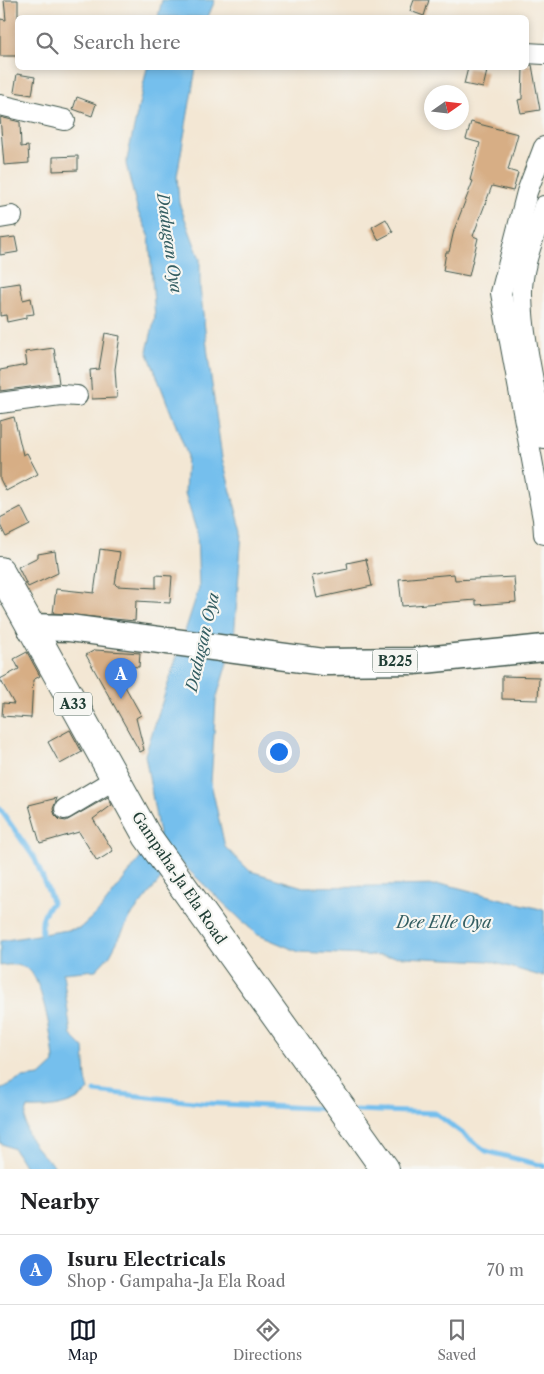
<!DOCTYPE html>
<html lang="en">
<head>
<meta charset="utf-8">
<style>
	:root { --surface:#fff; --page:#f6f6f6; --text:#202124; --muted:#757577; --line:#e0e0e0; --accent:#111827 }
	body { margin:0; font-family:"Libre Caslon Text",serif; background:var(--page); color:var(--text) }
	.compass { position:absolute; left:424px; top:85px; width:45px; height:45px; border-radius:50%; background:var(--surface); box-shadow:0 2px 8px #0003; rotate:76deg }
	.you { position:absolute; left:278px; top:751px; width:18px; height:18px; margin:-12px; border:4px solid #fff; border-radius:50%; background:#1a73e8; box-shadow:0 0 0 8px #1a73e833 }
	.badge { display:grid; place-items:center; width:32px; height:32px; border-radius:50%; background:var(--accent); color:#fff; font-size:16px; font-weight:700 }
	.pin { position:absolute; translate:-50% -41px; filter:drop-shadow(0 1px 2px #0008) }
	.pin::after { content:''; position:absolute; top:26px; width:18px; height:15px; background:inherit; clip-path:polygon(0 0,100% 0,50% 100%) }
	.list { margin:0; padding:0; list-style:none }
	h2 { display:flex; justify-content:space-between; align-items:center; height:65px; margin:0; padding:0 20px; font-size:21px }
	h2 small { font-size:16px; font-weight:400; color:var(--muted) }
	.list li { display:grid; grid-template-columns:32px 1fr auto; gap:15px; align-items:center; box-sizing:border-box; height:70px; padding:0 20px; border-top:1px solid var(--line) }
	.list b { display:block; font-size:19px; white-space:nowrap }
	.list p { margin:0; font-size:16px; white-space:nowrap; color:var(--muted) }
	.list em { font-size:16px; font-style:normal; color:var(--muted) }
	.icon { flex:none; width:28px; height:28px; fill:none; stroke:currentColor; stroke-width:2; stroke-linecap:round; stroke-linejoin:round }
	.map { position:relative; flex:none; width:544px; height:1169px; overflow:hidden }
	.search { position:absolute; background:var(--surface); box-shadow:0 2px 8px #0003; left:15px; right:15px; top:15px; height:55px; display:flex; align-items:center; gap:12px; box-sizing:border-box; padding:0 18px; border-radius:8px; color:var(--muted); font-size:19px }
	.sheet { height:135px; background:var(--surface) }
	nav { display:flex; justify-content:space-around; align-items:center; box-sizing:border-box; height:70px; border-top:1px solid var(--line); background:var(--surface); font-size:14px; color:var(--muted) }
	nav a { display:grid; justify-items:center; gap:2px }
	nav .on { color:var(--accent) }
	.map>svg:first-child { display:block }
	.water { fill:#74bfed; stroke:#4a7e90 }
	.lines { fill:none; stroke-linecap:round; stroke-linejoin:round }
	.stream { stroke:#74bfed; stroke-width:5 }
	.building { fill:#d7ae85 }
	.minor-casing { stroke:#3f564c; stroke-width:22 }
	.major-casing { stroke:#3f564c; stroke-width:29 }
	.highway-casing { stroke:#3f564c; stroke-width:30 }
	.minor { stroke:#fff; stroke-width:20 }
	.major { stroke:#fff; stroke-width:26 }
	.highway { stroke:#fff; stroke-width:28 }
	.labels { text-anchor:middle; stroke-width:4.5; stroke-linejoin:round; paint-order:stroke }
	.shield { fill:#f6f6f2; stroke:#60746d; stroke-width:1 }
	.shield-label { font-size:14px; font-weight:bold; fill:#1f3d34 }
	.street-label { font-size:15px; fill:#1f3d34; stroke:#f6f6f2 }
	.water-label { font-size:16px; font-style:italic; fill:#345e62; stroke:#f6f6f2 }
</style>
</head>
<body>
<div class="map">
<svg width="544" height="1169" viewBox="0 0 544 1169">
	<rect width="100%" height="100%" fill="#f6f6f2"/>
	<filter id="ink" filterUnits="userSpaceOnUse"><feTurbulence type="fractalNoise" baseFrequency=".02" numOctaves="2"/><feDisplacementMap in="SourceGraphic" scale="10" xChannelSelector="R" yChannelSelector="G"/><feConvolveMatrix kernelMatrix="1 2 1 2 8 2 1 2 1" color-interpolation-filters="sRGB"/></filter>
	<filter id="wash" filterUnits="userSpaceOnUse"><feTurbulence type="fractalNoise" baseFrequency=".0096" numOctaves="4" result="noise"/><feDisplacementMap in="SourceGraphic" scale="20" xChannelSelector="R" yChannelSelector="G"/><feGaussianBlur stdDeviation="1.12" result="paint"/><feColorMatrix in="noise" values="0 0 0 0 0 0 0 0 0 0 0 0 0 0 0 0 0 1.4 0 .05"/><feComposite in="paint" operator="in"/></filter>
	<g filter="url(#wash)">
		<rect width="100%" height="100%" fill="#f3e7d4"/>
		<!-- water -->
		<g class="water">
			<path d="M162,0H215L208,17H158Z"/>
			<path d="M147,68H196L177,176L179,203L200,259V288L209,363L222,458L242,532L234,639L216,700L211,783L225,847L250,871L303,887L448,885L544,910V977L489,961L299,952L256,934L177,859L131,916L110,955L96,970L63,973L71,1035L84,1048L86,1079L89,1090C75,1106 49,1109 28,1108C20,1128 31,1143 45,1157C49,1162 54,1162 55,1169H26L14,1149L0,1143V1089L22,1078L40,1076L54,1063C54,1046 42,980 29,970C20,964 11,964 0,966V941L80,928L101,909L159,834L145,755L199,588L197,533L185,493L187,454L147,351L155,318L149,235L138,212L126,164Z"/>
		</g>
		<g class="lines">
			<!-- stream -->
			<g class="stream">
				<path d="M0,809L35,859L51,898L52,903C42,914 41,920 42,935"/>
				<path d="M95,1091L202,1103L332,1109"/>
				<path d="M355,1110L435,1113L486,1151L544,1166"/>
			</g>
		</g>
		<g id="blocks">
			<!-- building -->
			<g class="building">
				<path d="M4,0H18V56H0V19L6,20Z"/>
				<path d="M414,0H429L424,16L410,11Z"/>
				<path d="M526,65H532L540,110L521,113L518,100L522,99L523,68H526Z"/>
				<path d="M468,68L487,71L483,88L464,84Z"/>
				<path d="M17,74L35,77L32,95L14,92Z"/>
				<path d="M77,97L96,104L92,116L73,109Z"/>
				<path d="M0,117L20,122L21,147L28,146L29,163L4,165Z"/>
				<path d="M471,122L518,134L508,170L518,173L513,191L492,186L473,236L478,238L469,276L443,271L446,252H449L454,230L473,181L470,180L480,143L466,139Z"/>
				<path d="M78,156V170L53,171V157Z"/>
				<path d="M386,219L393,232L378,240L372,227Z"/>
				<path d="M15,237L18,252L0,255V239Z"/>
				<path d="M20,283L23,300L31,298L34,314L26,315V318L7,322L6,315L0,316V286Z"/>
				<path d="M105,333L120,336L115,369L117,398L92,399L90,370L99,369Z"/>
				<path d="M54,348L59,383L0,391V370L27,365L25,352Z"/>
				<path d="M14,417L23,455L27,453L38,474L6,491L0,479V421Z"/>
				<path d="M21,507L30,525L6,537L0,525V518Z"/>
				<path d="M100,549L120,552L115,584L117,586L156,588V575L172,576L170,603L136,601L135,621L53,613L56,589L94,593Z"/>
				<path d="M55,551L58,573L28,587L18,567L38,557V554Z"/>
				<path d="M366,559L372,586L317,598L312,576L348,569L347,563Z"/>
				<path d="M454,574L455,580L514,577L516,602L476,605V600L402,606L399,579Z"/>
				<path d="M95,650L140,653L139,667L113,665L141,715L136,718L144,750L140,752L86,655Z"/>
				<path d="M27,652L40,676L33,680L31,718L2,716L3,703L14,704L0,679L19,669L14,659Z"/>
				<path d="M502,676L539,677L538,700L502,699Z"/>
				<path d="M70,730L82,752L60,764L48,742Z"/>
				<path d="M108,797L112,805L93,819L113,851L97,861L79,832L40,843L29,805L57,798L53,809L55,815L60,820L66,821Z"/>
			</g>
		</g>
	</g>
	<g filter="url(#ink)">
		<use href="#blocks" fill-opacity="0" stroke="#3f564c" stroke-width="1"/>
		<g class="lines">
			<defs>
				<g id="minor">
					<path d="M526,53L544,54"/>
					<path d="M0,105L65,120"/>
					<path d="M544,147L527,192L501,293L543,519L544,534"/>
					<path d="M544,206C536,234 521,265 522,295C523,342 536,391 544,438"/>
					<path d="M0,218L12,216"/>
					<path d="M0,403L60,395L77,396"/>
					<path d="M65,809L115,779"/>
				</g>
				<path id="major" d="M30,627L69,628L324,662L414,661L544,648"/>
				<path id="highway" d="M0,571L147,836L385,1169"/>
			</defs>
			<!-- minor casing -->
			<use href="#minor" class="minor-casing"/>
			<!-- major casing -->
			<use href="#major" class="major-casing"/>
			<!-- highway casing -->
			<use href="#highway" class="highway-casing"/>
			<!-- minor -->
			<use href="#minor" class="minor"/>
			<!-- major -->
			<use href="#major" class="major"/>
			<!-- highway -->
			<use href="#highway" class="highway"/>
		</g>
	</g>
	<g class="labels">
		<!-- shield labels -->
		<g class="shield">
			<rect x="372.5" y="649.5" width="45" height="23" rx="4"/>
			<rect x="54" y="692.5" width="38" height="23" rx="4"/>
		</g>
		<g class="shield-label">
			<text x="395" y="666">B225</text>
			<text x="73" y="709">A33</text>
		</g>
		<!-- street labels -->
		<g class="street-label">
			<text transform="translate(179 878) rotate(56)" y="5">Gampaha-Ja Ela Road</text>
		</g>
		<!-- water labels -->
		<g class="water-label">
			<text transform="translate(170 243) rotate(82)" y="6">Dadugan Oya</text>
			<text transform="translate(202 642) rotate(-77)" y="6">Dadugan Oya</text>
			<text x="444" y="928">Dee Elle Oya</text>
		</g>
	</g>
</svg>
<svg class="compass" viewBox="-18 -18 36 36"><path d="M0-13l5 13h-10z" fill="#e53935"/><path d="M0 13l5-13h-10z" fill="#757577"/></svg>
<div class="you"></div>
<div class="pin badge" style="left:121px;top:699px;background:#3f7fe0">A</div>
<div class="search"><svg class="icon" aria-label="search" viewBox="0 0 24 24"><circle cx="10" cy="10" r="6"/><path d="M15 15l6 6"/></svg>Search here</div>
</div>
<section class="sheet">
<h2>Nearby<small></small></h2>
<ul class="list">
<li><span class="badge" style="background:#3f7fe0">A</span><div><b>Isuru Electricals</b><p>Shop · Gampaha-Ja Ela Road</p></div><em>70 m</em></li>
</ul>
</section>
<nav>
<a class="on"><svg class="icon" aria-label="map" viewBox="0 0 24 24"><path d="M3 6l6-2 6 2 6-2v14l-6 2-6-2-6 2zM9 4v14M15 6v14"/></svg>Map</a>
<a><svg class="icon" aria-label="directions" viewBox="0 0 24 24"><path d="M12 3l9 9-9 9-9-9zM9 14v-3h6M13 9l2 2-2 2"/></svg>Directions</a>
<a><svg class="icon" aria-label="saved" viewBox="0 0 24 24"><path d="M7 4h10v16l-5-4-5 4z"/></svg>Saved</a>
</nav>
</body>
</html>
